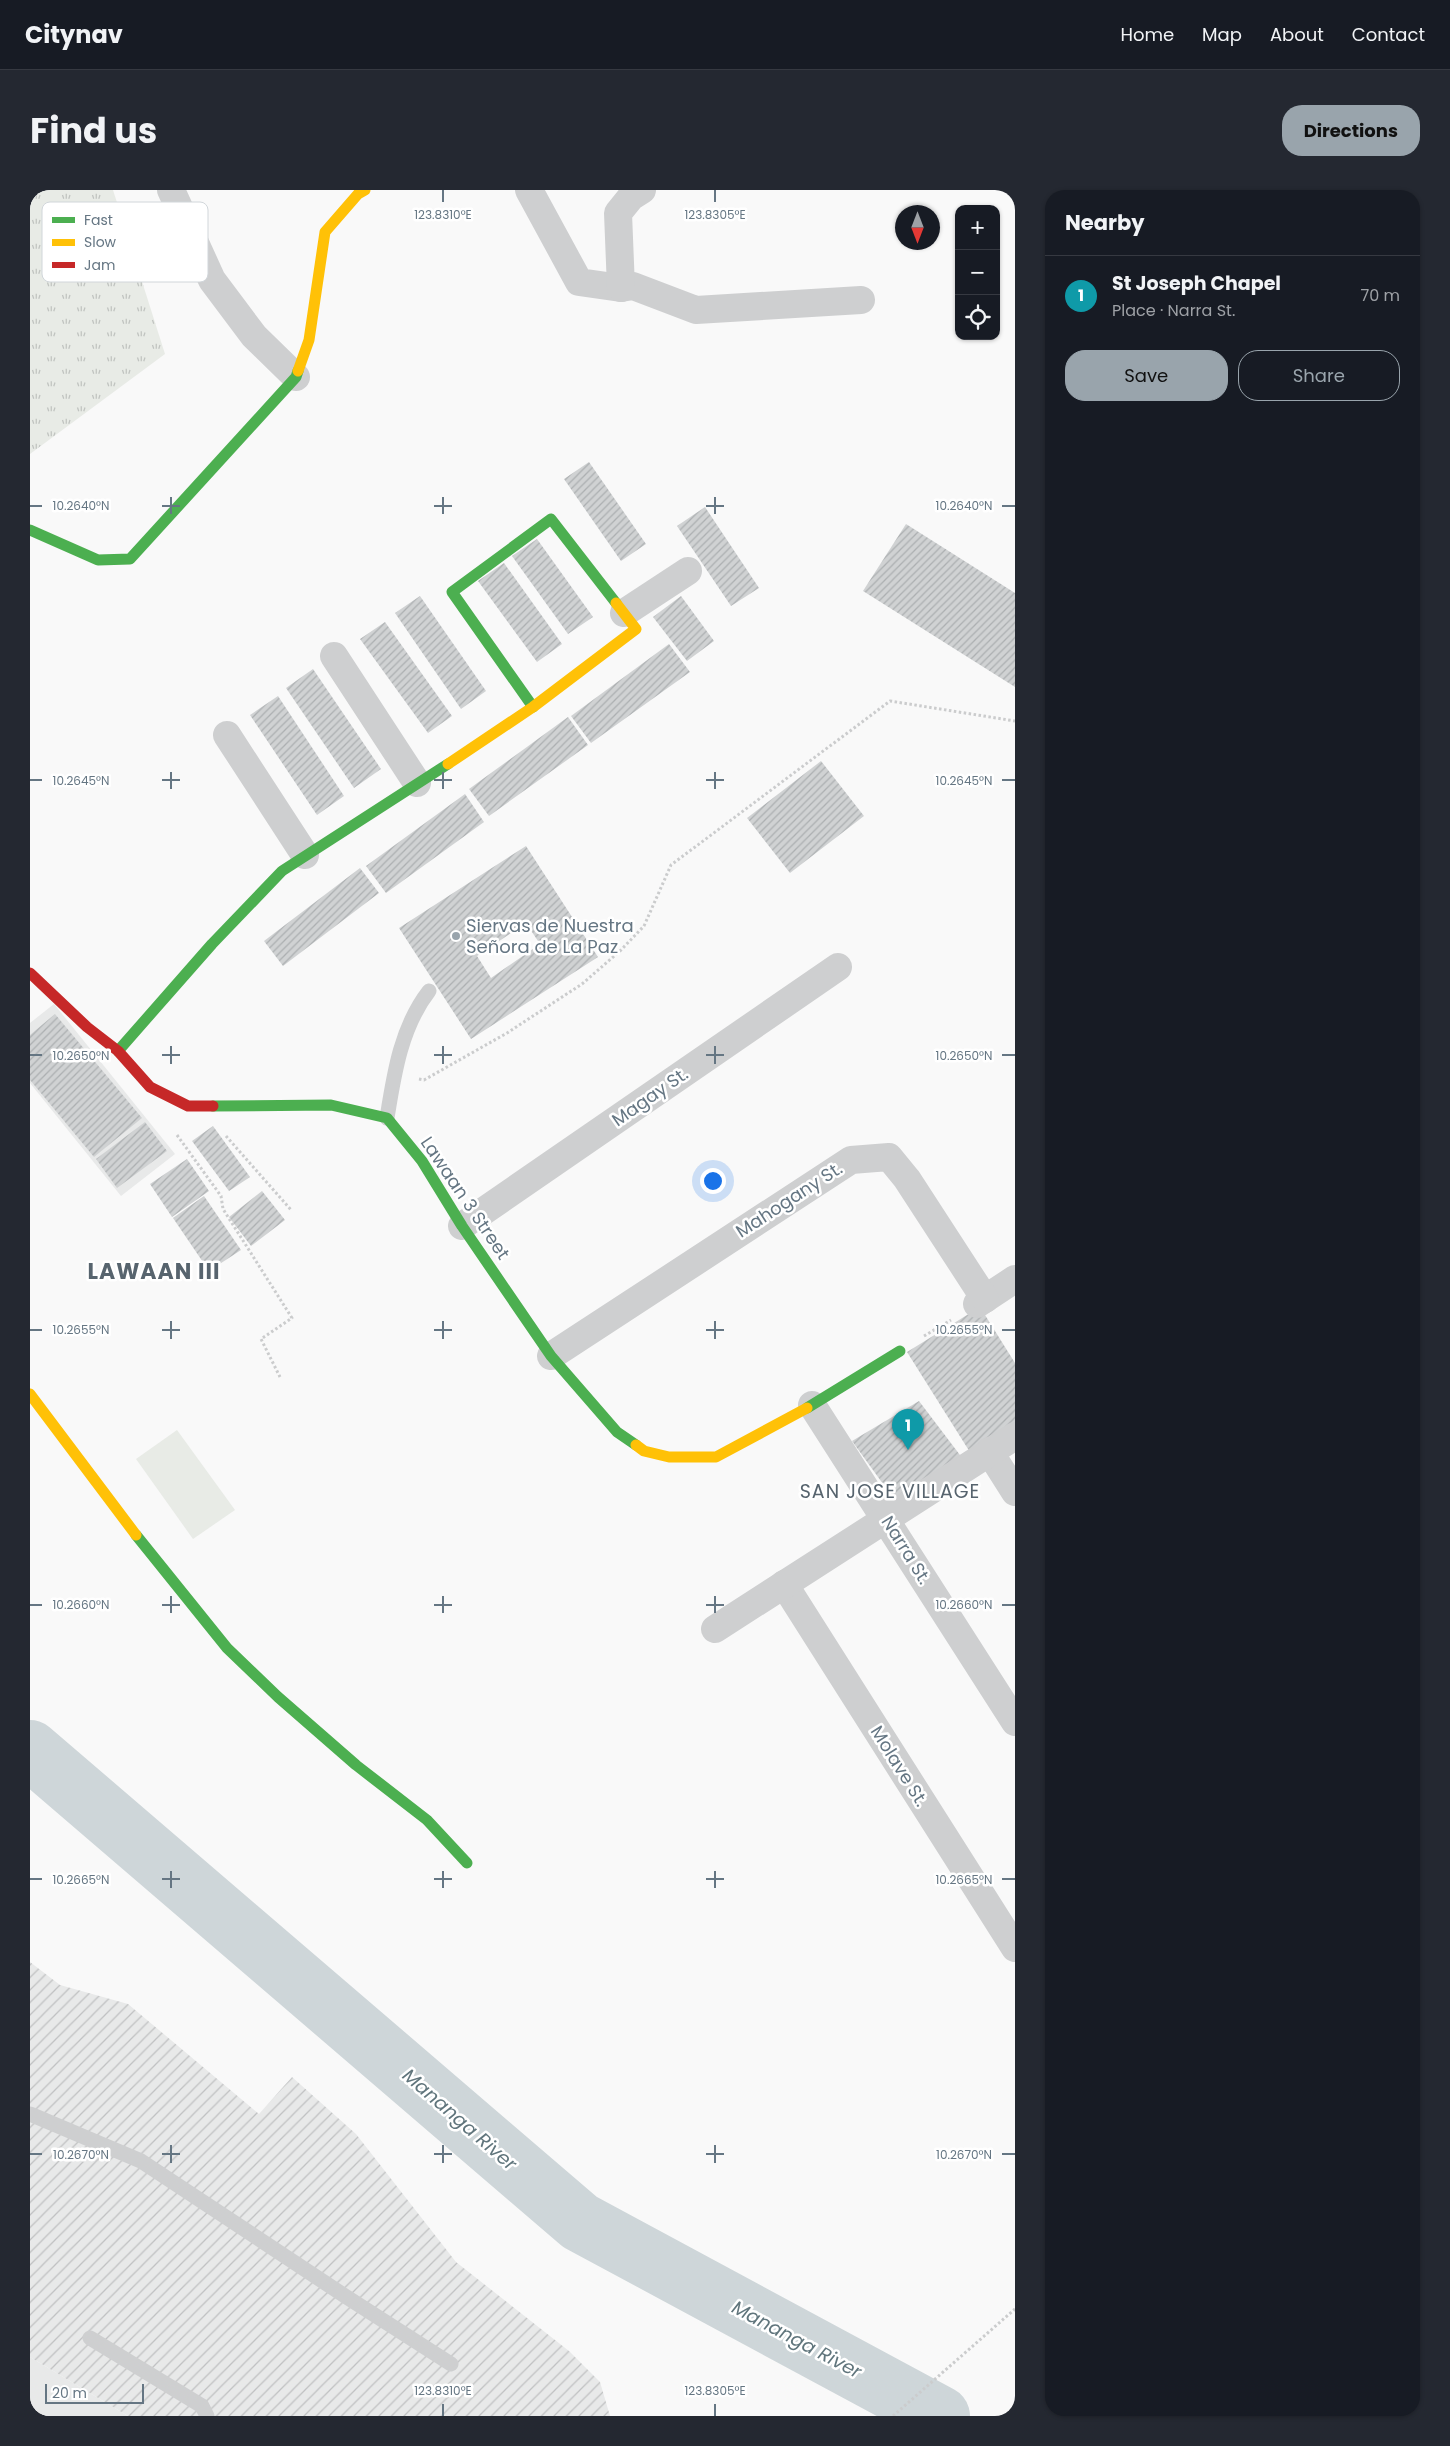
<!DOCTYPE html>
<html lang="en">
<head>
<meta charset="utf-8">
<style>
	:root { --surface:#171b24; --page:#242831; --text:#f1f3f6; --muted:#9ea1a6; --line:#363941; --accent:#99a4ac }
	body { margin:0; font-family:Poppins,sans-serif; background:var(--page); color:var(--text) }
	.controls { position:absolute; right:15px; top:15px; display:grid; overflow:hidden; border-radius:10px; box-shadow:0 1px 4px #0004 }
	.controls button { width:45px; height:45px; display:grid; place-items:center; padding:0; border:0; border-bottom:1px solid var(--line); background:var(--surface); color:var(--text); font:25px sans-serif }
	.compass { position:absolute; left:865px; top:15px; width:45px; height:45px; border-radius:50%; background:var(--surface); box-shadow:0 1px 4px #0004; rotate:180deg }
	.scale { position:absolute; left:15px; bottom:12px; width:99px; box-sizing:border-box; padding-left:5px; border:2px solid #657683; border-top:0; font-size:14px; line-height:18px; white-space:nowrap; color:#657683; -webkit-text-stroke:4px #fff; paint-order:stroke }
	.you { position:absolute; left:682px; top:990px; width:18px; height:18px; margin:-12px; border:4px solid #fff; border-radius:50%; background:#1a73e8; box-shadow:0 0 0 8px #1a73e833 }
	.badge { display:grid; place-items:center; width:32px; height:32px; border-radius:50%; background:var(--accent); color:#fff; font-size:16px; font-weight:700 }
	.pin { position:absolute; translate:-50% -41px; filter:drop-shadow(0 1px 2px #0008) }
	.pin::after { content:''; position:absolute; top:26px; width:18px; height:15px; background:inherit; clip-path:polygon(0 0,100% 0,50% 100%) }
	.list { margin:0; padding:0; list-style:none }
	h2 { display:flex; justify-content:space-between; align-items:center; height:65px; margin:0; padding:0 20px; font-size:21px }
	h2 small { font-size:16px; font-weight:400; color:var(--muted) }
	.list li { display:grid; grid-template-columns:32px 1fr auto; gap:15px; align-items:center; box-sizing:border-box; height:80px; padding:0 20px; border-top:1px solid var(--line) }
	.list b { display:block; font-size:19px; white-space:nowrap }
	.list p { margin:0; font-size:16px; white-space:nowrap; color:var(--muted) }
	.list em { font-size:16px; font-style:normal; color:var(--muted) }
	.actions { display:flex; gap:10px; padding:15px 20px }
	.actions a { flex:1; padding:11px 0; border:1px solid var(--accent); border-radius:20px; text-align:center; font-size:18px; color:var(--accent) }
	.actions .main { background:var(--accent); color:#111 }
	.icon { flex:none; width:28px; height:28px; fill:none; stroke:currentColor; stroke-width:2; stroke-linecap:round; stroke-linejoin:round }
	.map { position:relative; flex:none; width:985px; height:2226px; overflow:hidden; border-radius:20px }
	header { display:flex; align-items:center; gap:30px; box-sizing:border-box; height:70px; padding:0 25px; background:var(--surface); border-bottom:1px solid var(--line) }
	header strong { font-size:24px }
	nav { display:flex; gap:28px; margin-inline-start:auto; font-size:18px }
	.intro { display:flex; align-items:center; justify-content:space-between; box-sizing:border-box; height:120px; padding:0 30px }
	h1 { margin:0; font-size:35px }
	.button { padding:12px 22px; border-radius:20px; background:var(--accent); color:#111; font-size:18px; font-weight:700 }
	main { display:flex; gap:30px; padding:0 30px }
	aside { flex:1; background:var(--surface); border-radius:20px; box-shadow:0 1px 4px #0004 }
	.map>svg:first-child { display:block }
	.built { fill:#e8e9e9 }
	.industrial { fill:url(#industrial-furrows) }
	.grass { fill:url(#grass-tufts) }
	.pitch { fill:#e8ebe6 }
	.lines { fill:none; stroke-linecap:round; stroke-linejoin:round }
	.river { stroke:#ced6d9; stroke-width:60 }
	.building { fill:url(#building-hatch); fill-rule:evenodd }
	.path { stroke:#cbcccd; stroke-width:3; stroke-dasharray:2.5 2.5; stroke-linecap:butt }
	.lane { stroke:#cecfd0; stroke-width:15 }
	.street { stroke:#cecfd0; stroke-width:28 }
	.fast { stroke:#4caf50; stroke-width:11 }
	.slow { stroke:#ffc107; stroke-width:11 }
	.jam { stroke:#c62828; stroke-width:11 }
	.ticks { fill:none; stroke:#657683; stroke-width:2 }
	.poi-dot { fill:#99a4ac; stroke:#fff; stroke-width:2 }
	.labels { text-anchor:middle; stroke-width:5; stroke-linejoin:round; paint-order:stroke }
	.poi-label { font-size:18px; fill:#657683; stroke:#fff; text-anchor:start }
	.street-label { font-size:18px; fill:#657683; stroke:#fff }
	.neighbourhood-label { font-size:19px; letter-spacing:1px; fill:#57646e; stroke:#fff }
	.water-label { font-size:19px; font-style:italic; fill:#60757c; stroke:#fff }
	.district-label { font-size:22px; font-weight:bold; letter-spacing:1px; fill:#57646e; stroke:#fff }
	.key { fill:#fff; stroke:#d1d6da; stroke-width:1 }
	.key-label { font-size:14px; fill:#657683 }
	.ticks-label { font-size:12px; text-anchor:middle; fill:#657683; stroke:#fff; stroke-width:5; stroke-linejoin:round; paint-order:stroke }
</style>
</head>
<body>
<header>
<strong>Citynav</strong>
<nav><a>Home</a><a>Map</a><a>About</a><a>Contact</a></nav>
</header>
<div class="intro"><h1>Find us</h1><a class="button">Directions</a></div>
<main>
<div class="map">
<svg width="985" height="2226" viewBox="0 0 985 2226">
	<defs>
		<pattern id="industrial-furrows" width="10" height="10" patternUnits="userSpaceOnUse" patternTransform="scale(1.25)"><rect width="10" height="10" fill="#e8e9e9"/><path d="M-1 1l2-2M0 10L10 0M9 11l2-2" fill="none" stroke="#c0c1c2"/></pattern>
		<pattern id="grass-tufts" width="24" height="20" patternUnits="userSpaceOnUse" patternTransform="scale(1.25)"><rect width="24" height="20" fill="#e8ebe6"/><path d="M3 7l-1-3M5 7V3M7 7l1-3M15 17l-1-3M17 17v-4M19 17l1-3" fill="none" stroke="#c0c3c0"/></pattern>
		<pattern id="building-hatch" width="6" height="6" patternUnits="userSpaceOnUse" patternTransform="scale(1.25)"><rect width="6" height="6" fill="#d0d2d3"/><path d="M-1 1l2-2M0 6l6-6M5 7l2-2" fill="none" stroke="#acafb1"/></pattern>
	</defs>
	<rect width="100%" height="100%" fill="#f9f9f9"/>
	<!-- built -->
	<g class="built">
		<path d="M24,814L145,964L91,1006L0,893V833Z"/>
		<path d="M0,2167L98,2226H0Z"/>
	</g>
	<!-- industrial -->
	<path class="industrial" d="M0,1772L30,1795L98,1814L229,1924L262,1887L326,1944L426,2072L539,2161L570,2192L580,2226H98L0,2167Z"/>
	<!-- grass -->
	<path class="grass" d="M0,0H83L135,164L0,264Z"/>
	<!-- pitch -->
	<path class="pitch" d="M147,1240L205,1320L163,1349L106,1269Z"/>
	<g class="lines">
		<!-- river -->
		<path class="river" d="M0,1560L550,2032L910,2226"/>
	</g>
	<!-- building -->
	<g class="building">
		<path d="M559,272L616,354L591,371L534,289Z"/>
		<path d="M675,317L729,398L701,416L647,336Z"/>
		<path d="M876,334L985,403V497L833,401Z"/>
		<path d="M507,349L563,427L538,444L482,366Z"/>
		<path d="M474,373L532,454L507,472L448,391Z"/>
		<path d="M390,406L456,501L431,519L365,423Z"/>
		<path d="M651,406L684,451L657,471L623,427Z"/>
		<path d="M355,432L422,526L398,543L330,449Z"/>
		<path d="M639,454L660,482L561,553L541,526Z"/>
		<path d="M283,479L351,579L324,598L256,498Z"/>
		<path d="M248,506L314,606L287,625L220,525Z"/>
		<path d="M538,527L558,555L459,626L439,599Z"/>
		<path d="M791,571L834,626L760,683L717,628Z"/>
		<path d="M435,604L454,632L356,703L336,676Z"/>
		<path d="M496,656L568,767L441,849L369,738ZM496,733L510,754L461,788L447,766Z"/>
		<path d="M330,678L349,703L253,776L234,751Z"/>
		<path d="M25,824L112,928L64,967L0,890V845Z"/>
		<path d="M115,932L137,961L87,998L66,969Z"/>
		<path d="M183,936L220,987L199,1001L162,951Z"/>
		<path d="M157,969L179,1001L142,1027L120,994Z"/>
		<path d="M232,1001L255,1030L221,1056L199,1027Z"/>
		<path d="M174,1006L211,1060L179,1081L143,1028Z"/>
		<path d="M950,1117L985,1173V1241L943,1267L877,1162Z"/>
		<path d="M889,1211L933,1269L866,1312L822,1251Z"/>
	</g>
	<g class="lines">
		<!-- path -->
		<g class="path">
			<path d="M389,889L394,890L477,843L552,794L590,761L614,736L641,675L860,511L985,531"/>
			<path d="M147,945L191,1006L193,1019L262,1128L231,1149L250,1187"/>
			<path d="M196,946L262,1021"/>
			<path d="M894,1146L921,1130"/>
			<path d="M863,2226L985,2119"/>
		</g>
		<!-- lane -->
		<g class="lane">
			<path d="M357,928C364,884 371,837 399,801"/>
			<path d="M0,1924L111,1971L315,2106L421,2174"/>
			<path d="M60,2148L172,2216L177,2226"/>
		</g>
		<!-- street -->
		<g class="street">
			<path d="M141,0L182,90L224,146L266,187"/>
			<path d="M499,0L549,92L591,98L603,96L666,120L831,110"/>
			<path d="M591,98L588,23L601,7L612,0"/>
			<path d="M594,423L658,381"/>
			<path d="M304,466L387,593"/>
			<path d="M197,545L275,665"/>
			<path d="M432,1036L808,777"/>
			<path d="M947,1114L985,1089"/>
			<path d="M521,1166L821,970L859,967L877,989L955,1109"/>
			<path d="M782,1215L985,1532"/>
			<path d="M959,1261L985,1302"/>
			<path d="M754,1394L985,1758"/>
			<path d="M685,1439L985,1246"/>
		</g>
		<!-- fast -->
		<g class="fast">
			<path d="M0,340L68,370L100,369L266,187L268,181"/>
			<path d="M503,517L422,402L521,329L586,413"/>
			<path d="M88,861L182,754L252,681L418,574"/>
			<path d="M183,916L301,915L357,928L392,971L432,1036L521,1166L587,1242L606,1255"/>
			<path d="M777,1218L870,1161"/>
			<path d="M106,1345L197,1458L248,1507L326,1575L397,1630L437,1673"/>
		</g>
		<!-- slow -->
		<g class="slow">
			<path d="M268,181L279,150L295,42L328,4L335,0"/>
			<path d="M418,574L503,517L606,439L586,413"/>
			<path d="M0,1204L106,1345"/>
			<path d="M606,1255L614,1261L639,1267H686L777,1218"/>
		</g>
		<!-- jam -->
		<path class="jam" d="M0,783L57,837L88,861L120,897L158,916H183"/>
	</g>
	<!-- ticks -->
	<path class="ticks" d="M413,0V12M685,0V12M141,307V324M413,307V324M685,307V324M0,316H12M132,316H150M404,316H422M676,316H694M972,316H985M141,582V599M413,582V599M685,582V599M0,590H12M132,590H150M404,590H422M676,590H694M972,590H985M141,856V874M413,856V874M685,856V874M0,865H12M132,865H150M404,865H422M676,865H694M972,865H985M141,1131V1149M413,1131V1149M685,1131V1149M0,1140H12M132,1140H150M404,1140H422M676,1140H694M972,1140H985M141,1406V1423M413,1406V1423M685,1406V1423M0,1415H12M132,1415H150M404,1415H422M676,1415H694M972,1415H985M141,1681V1698M413,1681V1698M685,1681V1698M0,1689H12M132,1689H150M404,1689H422M676,1689H694M972,1689H985M141,1955V1973M413,1955V1973M685,1955V1973M0,1964H12M132,1964H150M404,1964H422M676,1964H694M972,1964H985M413,2214V2226M685,2214V2226"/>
	<!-- markers -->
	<circle class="poi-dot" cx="426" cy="746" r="5"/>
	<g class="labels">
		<!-- poi labels -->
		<g class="poi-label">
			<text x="436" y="742">Siervas de Nuestra<tspan x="436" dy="21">Señora de La Paz</tspan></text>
		</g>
		<!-- street labels -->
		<g class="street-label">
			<text transform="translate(620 907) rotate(-35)" y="6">Magay St.</text>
			<text transform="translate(435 1008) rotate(56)" y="6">Lawaan 3 Street</text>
			<text transform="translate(759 1010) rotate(-33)" y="6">Mahogany St.</text>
			<text transform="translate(876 1360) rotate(58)" y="6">Narra St.</text>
			<text transform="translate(869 1576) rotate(58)" y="6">Molave St.</text>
		</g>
		<!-- neighbourhood labels -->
		<g class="neighbourhood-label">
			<text x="860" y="1308">SAN JOSE VILLAGE</text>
		</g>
		<!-- water labels -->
		<g class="water-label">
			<text transform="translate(430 1929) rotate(41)" y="7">Mananga River</text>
			<text transform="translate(767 2149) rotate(28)" y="7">Mananga River</text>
		</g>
		<!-- district labels -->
		<g class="district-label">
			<text x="124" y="1089">LAWAAN III</text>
		</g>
	</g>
	<!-- legend -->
	<rect x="12" y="12" width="166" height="80" rx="8" class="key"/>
	<rect x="22" y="27" width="23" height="6" fill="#4caf50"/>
	<rect x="22" y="49" width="23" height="7" fill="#ffc107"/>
	<rect x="22" y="72" width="23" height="6" fill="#c62828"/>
	<g class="key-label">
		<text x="54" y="35">Fast</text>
		<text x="54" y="57">Slow</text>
		<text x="54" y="80">Jam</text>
	</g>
	<g class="ticks-label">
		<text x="413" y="29">123.8310°E</text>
		<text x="685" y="29">123.8305°E</text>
		<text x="934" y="320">10.2640°N</text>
		<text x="51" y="320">10.2640°N</text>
		<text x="934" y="595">10.2645°N</text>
		<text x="51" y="595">10.2645°N</text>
		<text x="51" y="870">10.2650°N</text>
		<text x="934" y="870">10.2650°N</text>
		<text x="51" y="1144">10.2655°N</text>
		<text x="934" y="1144">10.2655°N</text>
		<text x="934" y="1419">10.2660°N</text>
		<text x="51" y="1419">10.2660°N</text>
		<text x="934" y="1694">10.2665°N</text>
		<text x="51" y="1694">10.2665°N</text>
		<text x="934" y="1969">10.2670°N</text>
		<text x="51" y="1969">10.2670°N</text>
		<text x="413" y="2205">123.8310°E</text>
		<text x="685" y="2205">123.8305°E</text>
	</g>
</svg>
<div class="controls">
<button>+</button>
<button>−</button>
<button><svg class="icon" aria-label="locate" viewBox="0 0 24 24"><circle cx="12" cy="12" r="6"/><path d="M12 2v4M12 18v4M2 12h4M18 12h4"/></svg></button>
</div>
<svg class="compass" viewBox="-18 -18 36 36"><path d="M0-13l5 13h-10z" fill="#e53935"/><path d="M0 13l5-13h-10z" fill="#9ea1a6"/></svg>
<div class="scale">20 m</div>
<div class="you"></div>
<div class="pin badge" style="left:878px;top:1260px;background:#0f9aa8">1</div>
</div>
<aside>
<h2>Nearby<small></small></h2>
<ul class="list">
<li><span class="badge" style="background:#0f9aa8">1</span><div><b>St Joseph Chapel</b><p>Place · Narra St.</p></div><em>70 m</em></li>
</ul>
<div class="actions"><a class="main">Save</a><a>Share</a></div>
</aside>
</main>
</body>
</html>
